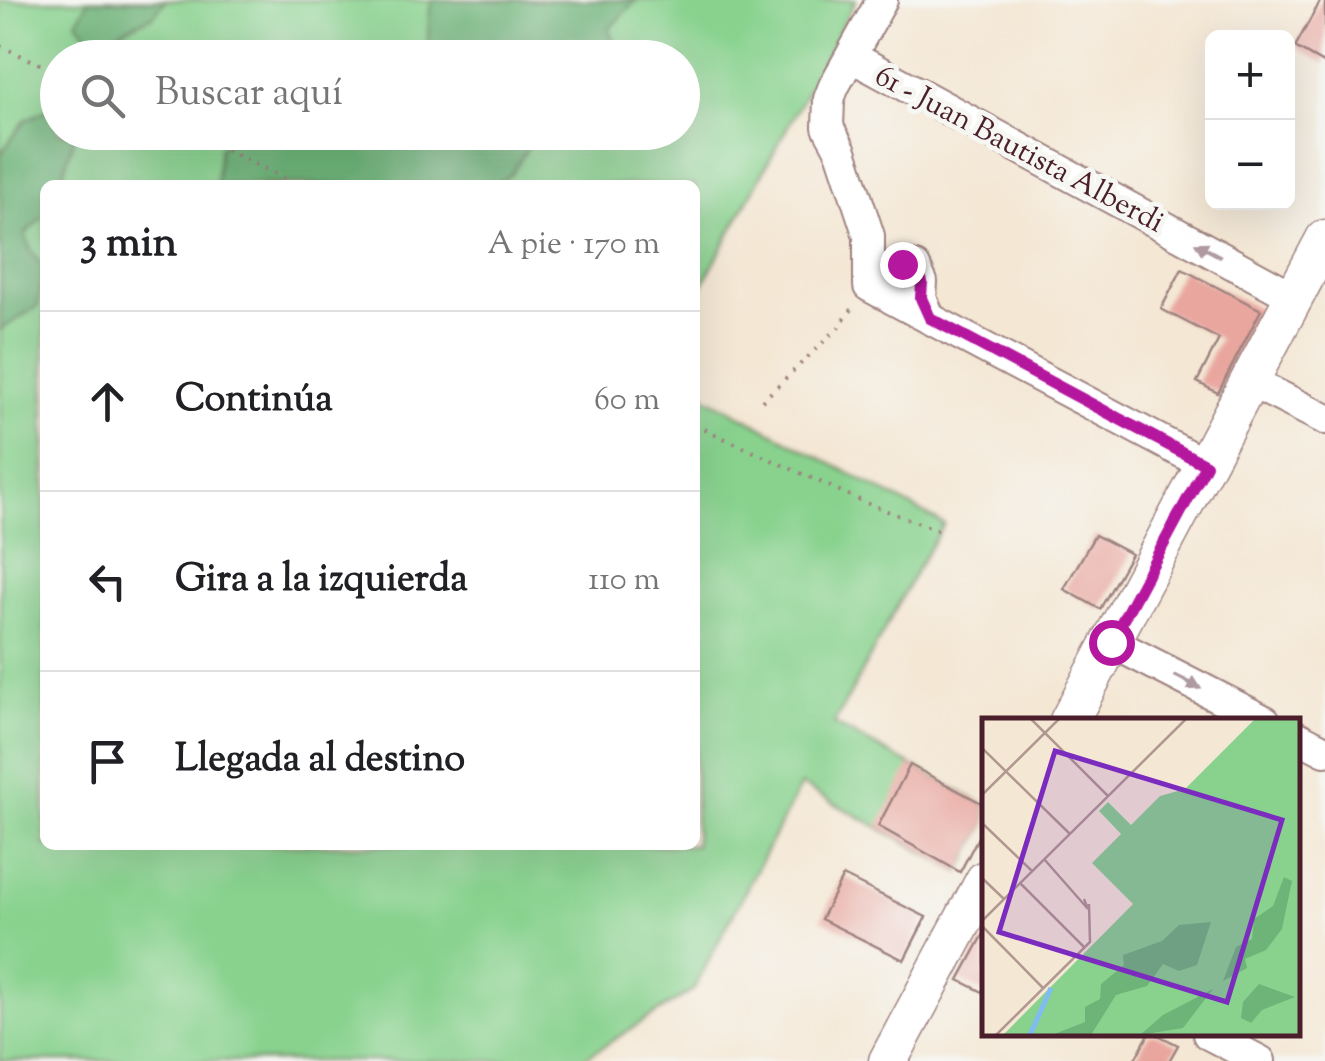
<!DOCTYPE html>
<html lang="es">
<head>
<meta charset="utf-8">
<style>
	:root { --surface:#fff; --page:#f2f2f2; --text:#202124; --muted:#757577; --line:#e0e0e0 }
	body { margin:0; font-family:"Sorts Mill Goudy",serif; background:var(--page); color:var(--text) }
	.controls { position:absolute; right:30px; top:30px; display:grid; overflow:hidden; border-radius:15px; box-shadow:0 10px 40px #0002 }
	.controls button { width:90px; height:90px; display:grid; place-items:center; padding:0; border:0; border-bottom:2px solid var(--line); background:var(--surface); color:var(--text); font:50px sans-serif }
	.stop { position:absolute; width:30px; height:30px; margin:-22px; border:8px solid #b5179e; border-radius:50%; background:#fff }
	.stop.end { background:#b5179e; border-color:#fff; box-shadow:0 2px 10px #0008 }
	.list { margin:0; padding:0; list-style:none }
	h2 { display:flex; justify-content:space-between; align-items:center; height:130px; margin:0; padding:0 40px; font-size:42px }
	h2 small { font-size:32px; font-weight:400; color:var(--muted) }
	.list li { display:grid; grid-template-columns:65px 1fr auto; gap:30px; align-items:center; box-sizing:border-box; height:180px; padding:0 40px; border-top:2px solid var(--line) }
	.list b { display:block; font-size:38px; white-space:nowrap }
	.list em { font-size:32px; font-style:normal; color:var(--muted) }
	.icon { flex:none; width:55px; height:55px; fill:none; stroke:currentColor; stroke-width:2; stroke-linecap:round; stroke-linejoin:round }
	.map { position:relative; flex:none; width:1325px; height:1061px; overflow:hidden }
	.search { position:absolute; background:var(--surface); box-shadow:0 10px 40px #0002; left:40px; top:40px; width:660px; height:110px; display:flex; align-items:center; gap:25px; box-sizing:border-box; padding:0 35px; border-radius:55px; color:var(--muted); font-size:38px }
	.panel { position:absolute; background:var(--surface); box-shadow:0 10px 40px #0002; left:40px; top:180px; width:660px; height:670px; border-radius:15px }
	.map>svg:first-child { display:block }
	.green { fill:#88d28e; stroke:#69785c; stroke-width:2.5; fill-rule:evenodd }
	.forest { fill:#6eb479; stroke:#5c6a52; stroke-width:2.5 }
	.building { fill:#e9a69f }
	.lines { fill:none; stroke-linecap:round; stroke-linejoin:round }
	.minor-casing { stroke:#9f8380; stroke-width:34 }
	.major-casing { stroke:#9f8380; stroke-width:41 }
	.path { stroke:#9f8380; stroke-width:4; stroke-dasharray:2.5 8; stroke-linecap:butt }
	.minor { stroke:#fff; stroke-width:30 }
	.major { stroke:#fff; stroke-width:38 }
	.oneway { fill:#ae9aa0 }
	.route { stroke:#b5179e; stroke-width:12 }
	.labels { text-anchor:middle; stroke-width:10; stroke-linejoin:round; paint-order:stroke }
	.street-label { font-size:30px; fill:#4a1f2b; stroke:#f6f6f2 }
	.inset-river { fill:none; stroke:#80bbf2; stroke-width:5 }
	.inset-road { fill:none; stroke:#b09790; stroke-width:2.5 }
	.view { fill:#7b2cbf; fill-opacity:0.15; stroke:#7b2cbf; stroke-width:5 }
	.inset-edge { fill:none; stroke:#4a1f2b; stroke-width:5 }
</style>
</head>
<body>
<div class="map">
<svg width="1325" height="1061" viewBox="0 0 1325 1061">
	<rect width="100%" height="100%" fill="#f6f6f2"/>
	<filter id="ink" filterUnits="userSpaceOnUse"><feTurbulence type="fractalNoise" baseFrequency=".01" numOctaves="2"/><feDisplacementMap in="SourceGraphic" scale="20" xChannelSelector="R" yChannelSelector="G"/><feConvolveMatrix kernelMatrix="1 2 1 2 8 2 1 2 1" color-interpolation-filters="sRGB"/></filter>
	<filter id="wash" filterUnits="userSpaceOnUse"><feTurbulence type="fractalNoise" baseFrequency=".0048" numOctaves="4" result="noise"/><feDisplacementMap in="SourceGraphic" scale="40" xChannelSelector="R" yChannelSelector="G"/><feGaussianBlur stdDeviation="2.25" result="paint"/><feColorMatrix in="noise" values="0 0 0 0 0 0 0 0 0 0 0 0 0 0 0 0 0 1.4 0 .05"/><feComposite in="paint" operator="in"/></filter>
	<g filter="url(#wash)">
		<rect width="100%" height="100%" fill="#f4e7d4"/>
		<!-- green -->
		<path class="green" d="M0,0H856L695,298V185H45V845H695V391L944,524L918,567L834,724L985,805V824L960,872L801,785L693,990L580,1061H0ZM58,58H682V132H58Z"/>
		<!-- forest -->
		<g class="forest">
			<path d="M89,0H166L153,16L94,44L77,21Z"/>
			<path d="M432,0H636L609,29L620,57H423C432,40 426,19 432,0Z"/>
			<path d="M55,106L57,107L58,132L75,133L60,185H45V215L25,234L31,251L43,267L38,306L0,330V155L25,120Z"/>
			<path d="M240,133V132L557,133L534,138L511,174L495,185H216L220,147Z"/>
		</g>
		<g id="blocks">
			<!-- building -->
			<g class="building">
				<path d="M1321,0H1325V64L1295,47Z"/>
				<path d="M1182,269L1261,310L1218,393L1197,382L1219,339L1161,309Z"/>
				<path d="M1095,535L1131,554L1100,609L1064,589Z"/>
				<path d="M910,765L985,805V824L960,872L878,826Z"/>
				<path d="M843,876L926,917L904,960L821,919Z"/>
				<path d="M985,932V993L959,980Z"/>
				<path d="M1149,1034H1156L1178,1045L1169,1061H1134Z"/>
			</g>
		</g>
	</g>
	<g filter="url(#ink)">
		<use href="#blocks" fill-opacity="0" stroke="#9f8380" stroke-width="2.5"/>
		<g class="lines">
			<defs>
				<g id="minor">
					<path d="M852,57L1294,297"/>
					<path d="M882,293L869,286V236L841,151L828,127L829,99L834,86L882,0"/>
					<path d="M930,319L921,298L922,282L915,267L902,264L888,270L884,285L891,298L1206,465"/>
					<path d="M1249,381L1325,419"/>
					<path d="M1111,642L1265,721"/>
					<path d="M1298,737L1325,751"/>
					<path d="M1208,1034L1260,1061"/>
				</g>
				<g id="major">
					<path d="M1069,721L1325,239"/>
					<path d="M888,1061L985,880"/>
				</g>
			</defs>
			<!-- minor casing -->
			<use href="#minor" class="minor-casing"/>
			<!-- major casing -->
			<use href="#major" class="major-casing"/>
			<!-- path -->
			<g class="path">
				<path d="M0,46L58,72"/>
				<path d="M188,132L299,185"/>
				<path d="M762,401L838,328L853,308"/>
				<path d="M695,425L866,503L940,531"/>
			</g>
			<!-- minor -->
			<use href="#minor" class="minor"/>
			<!-- major -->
			<use href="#major" class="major"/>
		</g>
		<!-- one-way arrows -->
		<defs><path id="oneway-solid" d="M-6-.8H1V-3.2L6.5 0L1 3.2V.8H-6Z" transform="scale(2.5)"/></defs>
		<g class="oneway">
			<use href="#oneway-solid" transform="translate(1208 250) rotate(-152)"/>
			<use href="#oneway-solid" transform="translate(1188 682) rotate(27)"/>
		</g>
	</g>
	<g class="lines" filter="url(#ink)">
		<!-- route -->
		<path class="route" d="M902,264L916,267L922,282L921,298L930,318L1206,465L1111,642"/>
	</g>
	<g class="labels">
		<!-- street labels -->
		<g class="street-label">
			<text transform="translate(1020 148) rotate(28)" y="10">61 - Juan Bautista Alberdi</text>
		</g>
	</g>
	<!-- overview -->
	<g transform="translate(982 718)">
		<rect width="318" height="318" fill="#f4e7d4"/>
		<path d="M273,1H317V317H21L151,186L110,145L139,116L117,93L126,84L149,107L178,78L203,71Z" fill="#88d28e"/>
		<path d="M302,159L310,163L300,211L284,232L263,241L265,250L241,263L254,229L270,221L272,201L291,188ZM229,204L215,247L197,253L181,246L165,268L134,277L109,317H70L103,304V289L118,281L119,266L142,247L141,237L180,223L197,207ZM277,266L313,279L280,292L269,305L259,300L261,284ZM231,271L201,310L158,317L181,297Z" fill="#6eb479"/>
		<path class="inset-river" d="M48,317L69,270"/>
		<path class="inset-road" d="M49,1L126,78M0,30L88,116M0,77L77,1M0,105L50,153M62,141L106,191L102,181M0,160L22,181M38,165L102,229M0,203L204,1M0,208L61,270M14,317L108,224L107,186"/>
		<path class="view" d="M73,33L300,102L245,284L17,214Z"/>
		<rect width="318" height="318" class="inset-edge"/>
	</g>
</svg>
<div class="controls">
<button>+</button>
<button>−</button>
</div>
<div class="stop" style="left:1111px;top:642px"></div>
<div class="stop end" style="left:902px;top:264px"></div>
<div class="search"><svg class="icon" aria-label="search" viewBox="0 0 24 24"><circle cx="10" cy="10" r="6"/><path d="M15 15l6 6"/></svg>Buscar aquí</div>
<section class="panel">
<h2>3 min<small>A pie · 170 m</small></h2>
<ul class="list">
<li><svg class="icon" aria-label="ahead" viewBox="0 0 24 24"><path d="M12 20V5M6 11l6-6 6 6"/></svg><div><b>Continúa</b></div><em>60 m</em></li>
<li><svg class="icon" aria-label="left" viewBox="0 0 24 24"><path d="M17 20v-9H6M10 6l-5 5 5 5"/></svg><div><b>Gira a la izquierda</b></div><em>110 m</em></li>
<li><svg class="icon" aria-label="arrive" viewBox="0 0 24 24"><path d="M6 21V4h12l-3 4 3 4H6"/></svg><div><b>Llegada al destino</b></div></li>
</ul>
</section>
</div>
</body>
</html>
